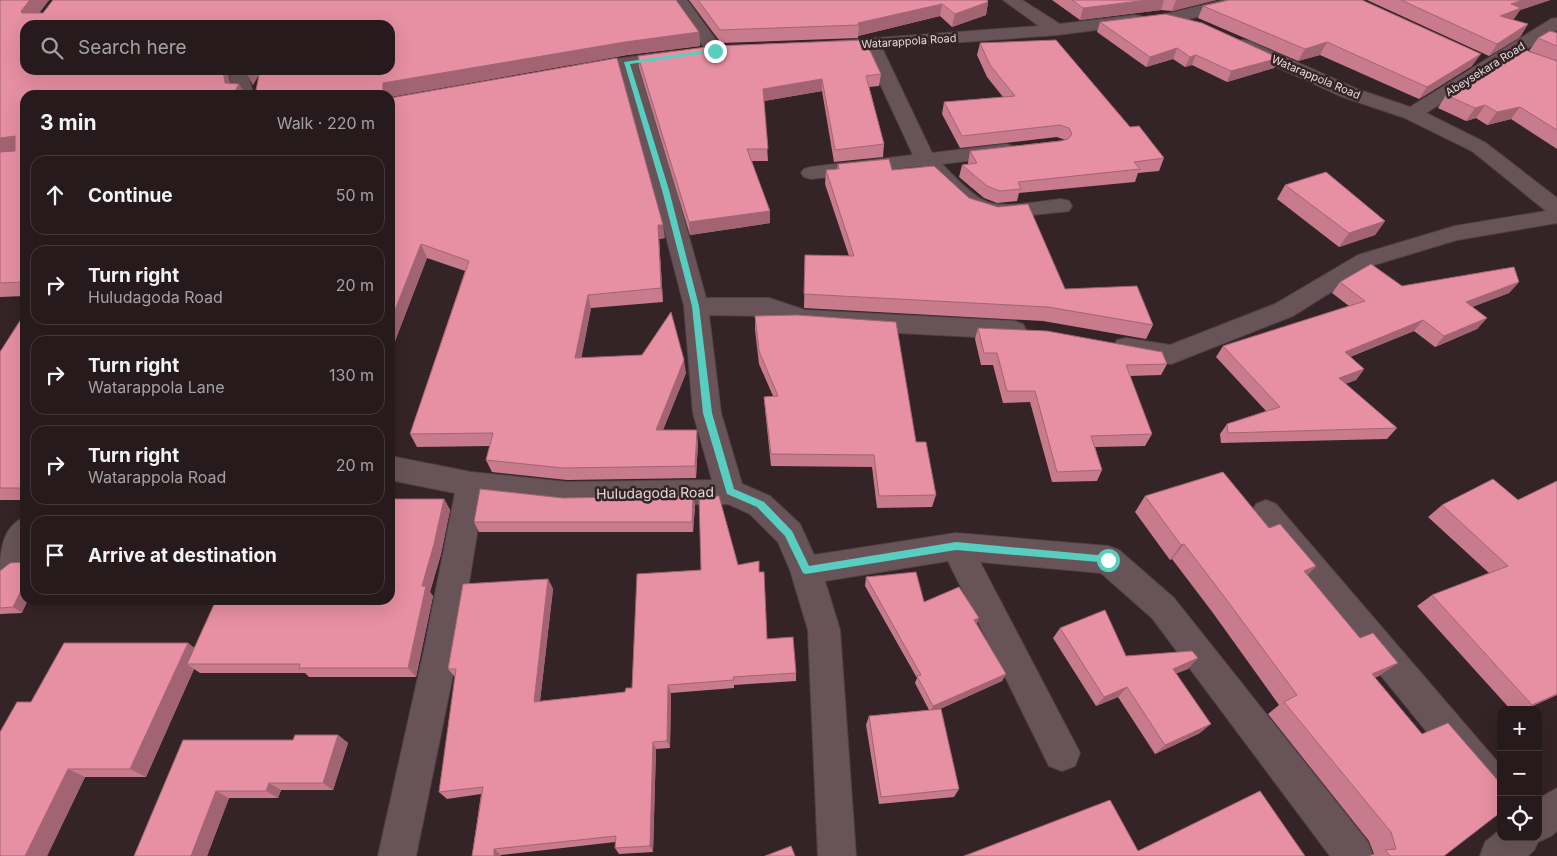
<!DOCTYPE html>
<html lang="en">
<head>
<meta charset="utf-8">
<style>
	:root { --surface:#271a1d; --page:#33272a; --text:#f1f3f6; --muted:#a4a1a4; --line:#43383b }
	body { margin:0; font-family:Inter,sans-serif; background:var(--page); color:var(--text) }
	.controls { position:absolute; right:15px; bottom:15px; display:grid; overflow:hidden; border-radius:10px; box-shadow:0 5px 20px #0002 }
	.controls button { width:45px; height:45px; display:grid; place-items:center; padding:0; border:0; border-bottom:1px solid var(--line); background:var(--surface); color:var(--text); font:25px sans-serif }
	.stop { position:absolute; width:15px; height:15px; margin:-11px; border:4px solid #58cec0; border-radius:50%; background:#fff }
	.stop.end { background:#58cec0; border-color:#fff; box-shadow:0 1px 5px #0008 }
	.list { margin:0; padding:0; list-style:none }
	h2 { display:flex; justify-content:space-between; align-items:center; height:65px; margin:0; padding:0 20px; font-size:21px }
	h2 small { font-size:16px; font-weight:400; color:var(--muted) }
	.list li { display:grid; grid-template-columns:32px 1fr auto; gap:15px; align-items:center; box-sizing:border-box; height:80px; margin:0 10px 10px; padding:0 10px; border:1px solid var(--line); border-radius:15px }
	.list b { display:block; font-size:19px; white-space:nowrap }
	.list p { margin:0; font-size:16px; white-space:nowrap; color:var(--muted) }
	.list em { font-size:16px; font-style:normal; color:var(--muted) }
	.icon { flex:none; width:28px; height:28px; fill:none; stroke:currentColor; stroke-width:2; stroke-linecap:round; stroke-linejoin:round }
	.map { position:relative; flex:none; width:1557px; height:856px; overflow:hidden }
	.search { position:absolute; background:var(--surface); box-shadow:0 5px 20px #0002; left:20px; top:20px; width:375px; height:55px; display:flex; align-items:center; gap:12px; box-sizing:border-box; padding:0 18px; border-radius:15px; color:var(--muted); font-size:19px }
	.panel { position:absolute; background:var(--surface); box-shadow:0 5px 20px #0002; left:20px; top:90px; width:375px; height:515px; border-radius:15px }
	.map>svg:first-child { display:block }
	.lines { fill:none; stroke-linecap:round; stroke-linejoin:round }
	.minor-casing { stroke:#504145; stroke-width:2 }
	.minor { fill:#685458; fill-rule:evenodd }
	.wall { fill:#c77b8c }
	.shaded-wall { fill:#a26472 }
	.building { fill:#e78fa3; stroke:#a26472 }
	.route { fill:#58cec0 }
	.labels { text-anchor:middle; stroke-width:5; stroke-linejoin:round; paint-order:stroke }
	.far-street-label { font-size:11px; fill:#e5d9db; stroke:#342327 }
	.street-label { font-size:14px; fill:#e5d9db; stroke:#342327 }
</style>
</head>
<body>
<div class="map">
<svg width="1557" height="856" viewBox="0 0 1557 856">
	<rect width="100%" height="100%" fill="#342327"/>
	<g class="lines">
		<defs>
			<g id="minor">
				<path d="M671,0H687L724,51L721,55L715,56L709,55Z"/>
				<path d="M1003,0H1022L1060,24L1135,15L1141,16L1144,20L1141,24L1135,25L1057,35L882,48L932,153L1006,144L1013,146L1016,150L1013,154L1006,156L942,164C954,176 968,192 983,200C1001,210 1040,201 1061,199L1069,201L1072,206L1069,211L995,219L967,210L921,166L811,179L804,177L801,173L804,169L811,167L913,155L864,49L830,51L824,50L821,46L824,42L1039,26Z"/>
				<path d="M1224,0H1252L1250,4L1172,23L1166,22L1163,18L1166,14Z"/>
				<path d="M1557,18V30L1426,113L1486,143L1557,198V223L1457,240L1374,265L1293,316L1171,364L1117,354L1113,347L1117,340L1126,338L1170,345L1275,304L1358,255L1455,226L1546,211L1472,151L1405,118L1343,97L1237,49L1234,45L1237,41L1243,40L1249,41L1357,89L1410,107L1551,19Z"/>
				<path d="M674,51L680,52L683,56L680,60L638,67L676,190L706,298H769L805,310L1014,321L1023,324L1026,330L1023,336L1014,339L803,328L767,316L709,315L721,413L742,484L770,496L800,524L814,555L956,533L1108,546L1119,550L1174,598L1368,842L1373,856H1330L1152,618L1101,573L980,562L1080,753L1075,766L1062,771L1049,766L948,561L825,581L840,630L856,856H818L808,630L790,570L778,542L750,514L728,504L567,506L483,497L458,650L416,856H378L424,650L455,493L390,480V456L471,472L567,482L712,480L693,413L684,306L654,190L620,70L581,76L575,74L572,70L575,66L581,64Z"/>
				<path d="M228,70H246L254,95H234Z"/>
				<path d="M1266,500L1276,504L1501,766V812L1488,807L1256,522L1251,513L1256,504Z"/>
				<path d="M25,517C25,543 30,569 0,580C0,554 0,528 25,517Z"/>
				<path d="M1557,788V831L1551,836L1538,842L1534,850L1528,856H1480L1485,842L1501,829V837H1538V799Z"/>
			</g>
		</defs>
		<!-- minor casing -->
		<use href="#minor" class="minor-casing"/>
		<!-- minor -->
		<use href="#minor" class="minor"/>
	</g>
	<!-- wall -->
	<g class="wall">
		<path d="M0,0H49L39,13L699,32L700,46L627,55L390,97V95L260,73L253,85L246,72L390,70L25,25L227,70L230,83L25,95V296L0,297Z"/>
		<path d="M689,0H987L988,2L986,15L952,27L940,16L858,36V38L721,43Z"/>
		<path d="M1052,0H1216L1172,11L1161,10L1080,20Z"/>
		<path d="M1367,0H1550L1520,10L1513,20L1528,24L1520,37L1489,56Z"/>
		<path d="M1203,6L1472,66L1419,99L1320,55L1298,61L1198,18Z"/>
		<path d="M1100,22L1279,58L1274,68L1227,82L1192,65L1185,67L1173,59L1146,67L1097,32Z"/>
		<path d="M1557,33V149L1511,119L1487,125L1476,118L1466,121L1438,108L1446,95L1540,55L1529,51L1538,38Z"/>
		<path d="M980,43L1130,127L1164,158L1159,171L1138,173L1135,182L1019,193L1017,201L997,203L984,198L959,177L962,165L968,164V163L970,151L1065,140L1057,137L960,148L942,114L944,102L1003,97L987,77L977,55Z"/>
		<path d="M638,56L881,74L879,86L869,87L884,144L883,157L834,162L822,91L764,101L768,161H752L770,223L690,235L639,68Z"/>
		<path d="M390,98L665,238L659,239L663,302L591,308L581,358L686,373L663,430L698,442L696,478L567,480L492,472L486,460L490,446L417,447L410,434L465,271L427,258L390,354Z"/>
		<path d="M838,164L892,170L1065,289L1153,325L1146,339L1043,321L804,308L805,255L849,256L825,184L826,170L837,169Z"/>
		<path d="M1285,185L1385,221L1375,235L1339,247L1277,199Z"/>
		<path d="M1340,282L1402,286L1519,282L1509,293L1472,307L1487,318L1477,329L1435,347L1414,331L1350,357L1364,369L1356,380L1345,384L1397,428L1387,439L1221,443L1220,434L1227,424L1266,411L1216,357L1223,346L1349,306L1332,293Z"/>
		<path d="M25,313V500H0V352Z"/>
		<path d="M755,316L916,442L936,495L932,507L877,508L872,467L771,466L765,409L764,397L773,396L759,364L755,330Z"/>
		<path d="M978,328L1167,364L1161,375L1130,376L1152,434L1145,446L1095,447L1102,470L1097,481L1052,482L1030,402L1003,403L993,365H981L975,339Z"/>
		<path d="M1557,481V695L1524,710H1511L1417,606L1432,595L1489,573L1428,517L1442,505L1518,500Z"/>
		<path d="M693,496L695,506L693,532H479L474,522L563,498Z"/>
		<path d="M1145,496L1269,528L1316,566L1307,575L1379,676L1375,677L1444,856H1369L1374,854L1369,841L1268,714L1279,705L1213,613L1172,559L1170,560L1135,512Z"/>
		<path d="M444,499L450,510L441,554L430,592L433,596L416,677H309L305,673H200L194,669L146,777H85L47,856H0L31,702L188,643L194,648Z"/>
		<path d="M738,565L759,572L767,639L796,673V681L734,685V688L671,693L670,748L656,749L653,852L619,854L615,848V842L501,855L472,856L481,794L447,799L439,792L455,677L448,669L548,579L553,589L540,701L625,692L632,688L701,570Z"/>
		<path d="M0,571H2L22,613L0,614Z"/>
		<path d="M866,577L977,624L1006,674L1002,681L940,709L959,789L954,797L879,804L866,725L869,716L929,710L915,683L917,678L865,586Z"/>
		<path d="M1060,628L1126,656L1188,669L1176,673L1200,733L1155,754L1118,697L1096,706L1053,638Z"/>
		<path d="M338,735L348,743L333,790H281L278,798H229L207,856L183,740H293Z"/>
	</g>
	<!-- shaded-wall -->
	<g class="shaded-wall">
		<path d="M30,0H49L31,24L22,13L21,11Z"/>
		<path d="M1148,0H1164L1161,10L1080,20L1083,8Z"/>
		<path d="M1176,0H1216L1172,11Z"/>
		<path d="M1523,0H1550L1520,10L1513,20L1500,16L1511,4Z"/>
		<path d="M988,2L986,15L952,27L955,14Z"/>
		<path d="M942,4L940,16L858,36L859,25L858,23Z"/>
		<path d="M1528,24L1520,37L1489,56L1497,44Z"/>
		<path d="M699,32L700,46L627,55L390,97V95H383V83L625,42Z"/>
		<path d="M1327,42L1320,55L1298,61L1305,49Z"/>
		<path d="M1177,48L1173,59L1146,67L1150,57Z"/>
		<path d="M1481,54L1472,66L1419,99L1427,87Z"/>
		<path d="M1196,55L1192,65L1185,67L1190,57Z"/>
		<path d="M1279,58L1274,68L1227,82L1231,71Z"/>
		<path d="M223,70H227L232,95L225,83Z"/>
		<path d="M247,70H261L253,85L246,72Z"/>
		<path d="M822,79V91L764,101L763,89Z"/>
		<path d="M239,84L246,95H233Z"/>
		<path d="M1485,105L1476,118L1466,121L1475,108Z"/>
		<path d="M1520,107L1511,119L1487,125L1497,112Z"/>
		<path d="M15,136L25,150L0,153V138Z"/>
		<path d="M770,211V223L690,235L689,222Z"/>
		<path d="M1385,221L1375,235L1339,247L1349,233Z"/>
		<path d="M658,225H663L665,238L659,239L663,302L661,288Z"/>
		<path d="M421,244L427,258L390,354V323Z"/>
		<path d="M1519,282L1509,293L1456,313L1466,302Z"/>
		<path d="M588,295L591,308L579,371L575,358Z"/>
		<path d="M1487,318L1477,329L1435,347L1444,336Z"/>
		<path d="M1423,320L1414,331L1336,362L1345,352Z"/>
		<path d="M684,360L686,373L658,442L656,430Z"/>
		<path d="M1364,369L1356,380L1330,389L1339,378Z"/>
		<path d="M697,430L698,442L696,478L695,466Z"/>
		<path d="M693,496L695,506L693,532L692,522Z"/>
		<path d="M444,499L450,510L441,554L430,592L433,596L416,677L408,668L422,586Z"/>
		<path d="M1184,544L1172,559L1170,560L1181,545Z"/>
		<path d="M1316,566L1301,581L1304,571Z"/>
		<path d="M548,579L553,589L539,710L534,702Z"/>
		<path d="M25,583V600H28L22,613L13,607Z"/>
		<path d="M979,618L976,626L974,620Z"/>
		<path d="M188,643L201,653L187,664L194,669L146,777L130,769Z"/>
		<path d="M1198,658L1188,669L1163,679L1173,669Z"/>
		<path d="M1398,663L1379,676L1354,687L1372,674Z"/>
		<path d="M1006,674L1002,681L930,713L933,706Z"/>
		<path d="M668,685L671,693L670,748L667,741Z"/>
		<path d="M1127,687L1118,697L1096,706L1104,697Z"/>
		<path d="M1557,694V695L1523,710L1532,705Z"/>
		<path d="M1211,724L1200,733L1155,754L1165,745Z"/>
		<path d="M338,735L348,743L333,790L323,783Z"/>
		<path d="M653,742L656,749L653,852L650,846Z"/>
		<path d="M68,769L85,777L47,856H25Z"/>
		<path d="M269,783L281,790L278,798L266,791Z"/>
		<path d="M216,791L229,798L207,856H191Z"/>
		<path d="M494,849L501,855V856H494Z"/>
	</g>
	<!-- building -->
	<g class="building">
		<path d="M0,0H30L21,11L22,13H43L53,0H676L699,32L625,42L383,83V95H255L260,70H390V25H25V70H223L225,83L239,84L233,95H25V282L0,283V152L15,151V136L0,138Z"/>
		<path d="M698,0H987L988,2L955,14L942,4L858,23L859,25L720,30Z"/>
		<path d="M1072,0H1148L1083,8Z"/>
		<path d="M1229,0H1362L1481,54L1427,87L1327,42L1305,49L1203,6Z"/>
		<path d="M1401,0H1523L1511,4L1521,8L1500,16L1528,24L1497,44Z"/>
		<path d="M1165,14L1202,23L1279,58L1231,71L1196,55L1190,57L1177,48L1150,57L1100,22Z"/>
		<path d="M1550,31L1557,33V46L1538,38Z"/>
		<path d="M865,40L881,74L866,76L884,144L835,150L822,79L763,89L768,149H747L770,211L689,222L638,56L714,46Z"/>
		<path d="M1056,40L1130,127L1139,126L1164,158L1134,162L1140,169L1018,182L1021,189L1000,191L987,186L962,165L977,163L970,151L1061,141L1068,139L1072,134L1069,128L1060,125L962,136L944,102L1015,96L990,65L980,43Z"/>
		<path d="M1522,49L1557,61V130L1520,107L1497,112L1485,105L1475,108L1446,95Z"/>
		<path d="M617,58L663,225H658L661,288L588,295L575,358L642,355L671,312L684,360L656,430H697L695,466L563,468L486,460L493,433L410,434L469,261L421,244L390,323V98Z"/>
		<path d="M889,159L892,170L934,166L969,198L998,207L1028,204L1065,289L1137,286L1153,325L1048,307L804,294L805,255L854,256L826,170L839,169L838,164Z"/>
		<path d="M1326,172L1385,221L1349,233L1285,185Z"/>
		<path d="M1371,264L1402,286L1514,267L1519,282L1466,302L1487,318L1444,336L1423,320L1345,352L1364,369L1339,378L1397,428L1228,433L1227,424L1280,407L1223,346L1365,301L1340,282Z"/>
		<path d="M25,313V488H0V352Z"/>
		<path d="M797,315L896,322L916,442H926L936,495L879,496L874,455L771,454L764,397L778,396L759,351L755,316Z"/>
		<path d="M978,328L1047,331L1162,352L1167,364L1126,365L1152,434L1091,436L1102,470L1057,472L1035,391H1007L997,353H984Z"/>
		<path d="M1223,472L1269,528L1280,524L1316,566L1304,571L1360,638L1373,633L1398,663L1372,674L1422,734L1448,723L1501,784V812L1444,856H1390L1385,850L1396,849L1391,832L1284,702L1297,695L1226,599L1184,544L1181,545L1145,496Z"/>
		<path d="M1493,479L1518,500L1557,481V694L1532,705L1432,595L1508,566L1442,505Z"/>
		<path d="M480,489L563,498L693,496L692,522H474Z"/>
		<path d="M699,496H719L738,565L759,561V572H764L767,639L793,637L796,673L733,677L734,680L668,685L667,741L653,742L650,846L615,848L616,836L494,849V856H472L483,787L439,792L456,669H448L463,584L548,579L534,702L625,692L626,688H632L637,574L701,570Z"/>
		<path d="M390,499H444L434,544L422,586H426L408,668H299L300,664H187L216,600H390Z"/>
		<path d="M25,562V583L13,607L0,608V571L10,563Z"/>
		<path d="M916,572L924,602L959,587L979,618L974,620L1006,674L933,706L917,676L921,675L866,577Z"/>
		<path d="M1105,610L1126,656L1192,651L1198,658L1173,669L1211,724L1165,745L1127,687L1104,697L1060,628Z"/>
		<path d="M64,643H188L130,769H68L25,856H0V732L17,702H31Z"/>
		<path d="M941,709L959,789L881,797L869,716Z"/>
		<path d="M295,735H338L323,783H269L266,791H216L191,856H134L183,740H293Z"/>
		<path d="M1260,791L1305,856H964L1110,800L1138,851Z"/>
		<path d="M791,846L795,856H765Z"/>
	</g>
	<!-- route -->
	<path class="route" d="M715,49L717,52L630,64L669,190L699,306L712,413L734,489L764,502L792,531L809,566L956,542L1108,556L1111,557V563L956,550L806,574L803,573L785,536L757,507L727,494L703,413L692,306L662,190L624,62Z"/>
	<g class="labels">
		<!-- far-street labels -->
		<g class="far-street-label">
			<text transform="translate(909 41) rotate(-4)" y="4">Watarappola Road</text>
			<text transform="translate(1485 69) rotate(-32)" y="4">Abeysekara Road</text>
			<text transform="translate(1316 77) rotate(23)" y="4">Watarappola Road</text>
		</g>
		<!-- street labels -->
		<g class="street-label">
			<text transform="translate(655 493) rotate(-1)" y="5">Huludagoda Road</text>
		</g>
	</g>
</svg>
<div class="controls">
<button>+</button>
<button>−</button>
<button><svg class="icon" aria-label="locate" viewBox="0 0 24 24"><circle cx="12" cy="12" r="6"/><path d="M12 2v4M12 18v4M2 12h4M18 12h4"/></svg></button>
</div>
<div class="stop" style="left:1108px;top:560px"></div>
<div class="stop end" style="left:715px;top:51px"></div>
<div class="search"><svg class="icon" aria-label="search" viewBox="0 0 24 24"><circle cx="10" cy="10" r="6"/><path d="M15 15l6 6"/></svg>Search here</div>
<section class="panel">
<h2>3 min<small>Walk · 220 m</small></h2>
<ul class="list">
<li><svg class="icon" aria-label="ahead" viewBox="0 0 24 24"><path d="M12 20V5M6 11l6-6 6 6"/></svg><div><b>Continue</b></div><em>50 m</em></li>
<li><svg class="icon" aria-label="right" viewBox="0 0 24 24"><path d="M7 20v-9h11M14 6l5 5-5 5"/></svg><div><b>Turn right</b><p>Huludagoda Road</p></div><em>20 m</em></li>
<li><svg class="icon" aria-label="right" viewBox="0 0 24 24"><path d="M7 20v-9h11M14 6l5 5-5 5"/></svg><div><b>Turn right</b><p>Watarappola Lane</p></div><em>130 m</em></li>
<li><svg class="icon" aria-label="right" viewBox="0 0 24 24"><path d="M7 20v-9h11M14 6l5 5-5 5"/></svg><div><b>Turn right</b><p>Watarappola Road</p></div><em>20 m</em></li>
<li><svg class="icon" aria-label="arrive" viewBox="0 0 24 24"><path d="M6 21V4h12l-3 4 3 4H6"/></svg><div><b>Arrive at destination</b></div></li>
</ul>
</section>
</div>
</body>
</html>
